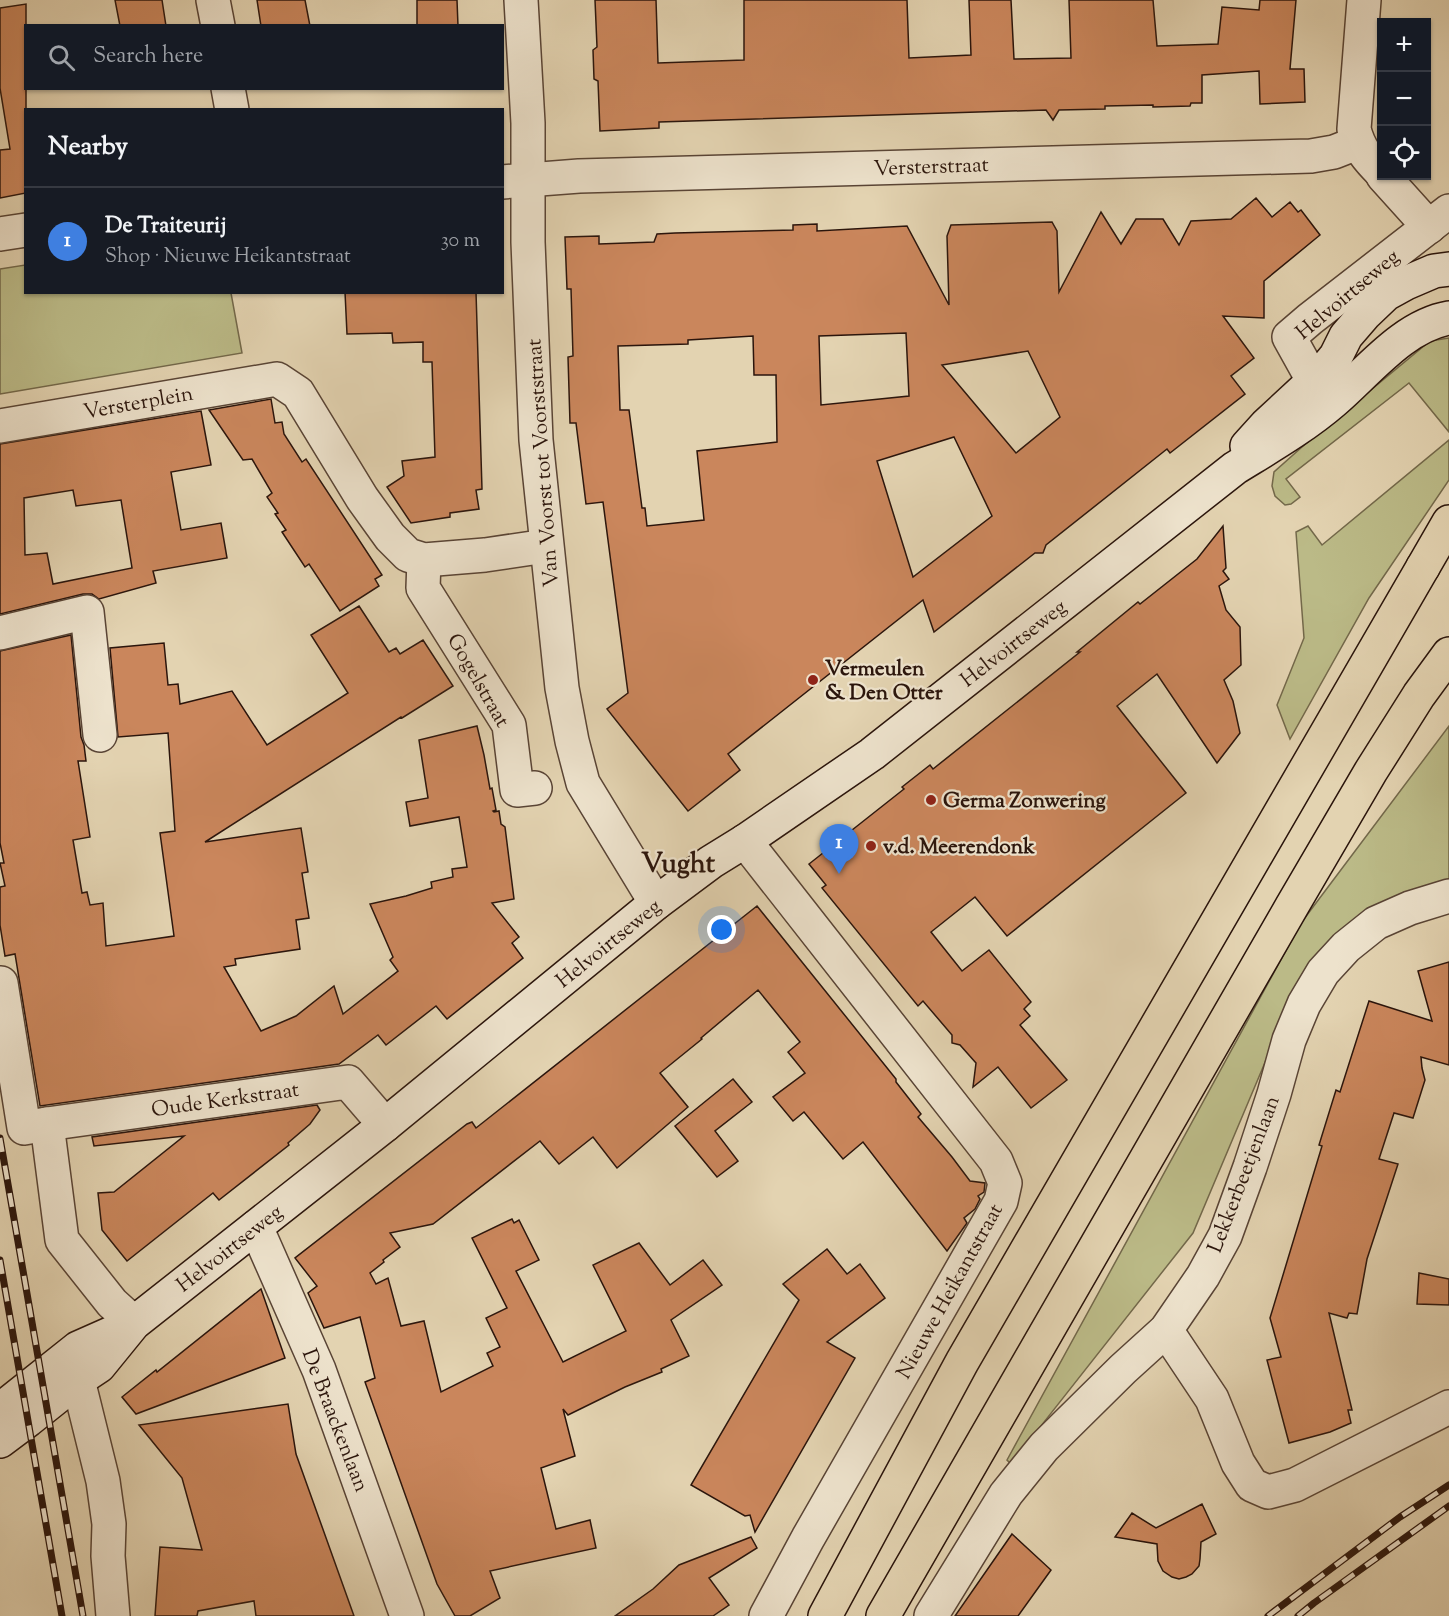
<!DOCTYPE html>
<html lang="en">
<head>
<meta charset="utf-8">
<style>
	:root { --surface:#171b24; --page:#242831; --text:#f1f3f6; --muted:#9ea1a6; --line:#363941; --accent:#7c3aed }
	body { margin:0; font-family:"Sorts Mill Goudy",serif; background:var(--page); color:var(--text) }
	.controls { position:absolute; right:18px; top:18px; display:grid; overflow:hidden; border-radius:0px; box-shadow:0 2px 4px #0004 }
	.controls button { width:54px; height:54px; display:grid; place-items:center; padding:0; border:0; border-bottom:2px solid var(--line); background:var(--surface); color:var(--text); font:30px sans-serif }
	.you { position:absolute; left:722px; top:930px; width:21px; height:21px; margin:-15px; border:4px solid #fff; border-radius:50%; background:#1a73e8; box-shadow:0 0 0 9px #1a73e833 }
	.badge { display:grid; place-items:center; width:39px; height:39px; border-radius:50%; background:var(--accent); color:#fff; font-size:20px; font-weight:700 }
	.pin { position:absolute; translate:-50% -50px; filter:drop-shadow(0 2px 3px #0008) }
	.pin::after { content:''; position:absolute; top:32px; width:21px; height:18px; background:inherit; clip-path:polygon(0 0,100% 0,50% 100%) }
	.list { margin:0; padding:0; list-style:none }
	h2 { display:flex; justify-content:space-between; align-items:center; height:78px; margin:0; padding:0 24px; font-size:26px }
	h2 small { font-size:20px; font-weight:400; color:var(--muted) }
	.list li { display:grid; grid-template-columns:39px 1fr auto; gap:18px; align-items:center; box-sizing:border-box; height:108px; padding:0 24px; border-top:2px solid var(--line) }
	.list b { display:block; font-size:22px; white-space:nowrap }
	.list p { margin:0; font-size:20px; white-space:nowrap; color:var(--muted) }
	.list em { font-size:20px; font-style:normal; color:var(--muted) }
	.icon { flex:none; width:33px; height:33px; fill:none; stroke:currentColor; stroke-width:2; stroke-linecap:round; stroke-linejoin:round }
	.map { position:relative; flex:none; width:1449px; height:1616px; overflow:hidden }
	.search { position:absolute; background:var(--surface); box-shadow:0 2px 4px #0004; left:24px; top:24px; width:480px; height:66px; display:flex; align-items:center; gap:15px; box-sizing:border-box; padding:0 21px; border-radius:0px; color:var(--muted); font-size:22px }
	.panel { position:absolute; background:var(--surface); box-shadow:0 2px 4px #0004; left:24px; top:108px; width:480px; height:186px; border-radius:0px }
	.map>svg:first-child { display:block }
	.green { fill:#bbba87; stroke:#73684a; stroke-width:1.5 }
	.building { fill:#ca865c; stroke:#2b150c; stroke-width:1.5; fill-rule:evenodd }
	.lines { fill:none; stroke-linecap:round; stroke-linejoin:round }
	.minor-casing { stroke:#594435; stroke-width:36 }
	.secondary-casing { stroke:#2b150c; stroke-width:36 }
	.primary-casing { stroke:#2b150c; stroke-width:36 }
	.motorway-casing { stroke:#2b150c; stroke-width:36 }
	.minor { stroke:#ede2cc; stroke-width:33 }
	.secondary { stroke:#ede2cc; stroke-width:33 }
	.primary { stroke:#e3d3b1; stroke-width:33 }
	.motorway { stroke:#e3d3b1; stroke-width:33 }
	.rail-casing { stroke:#2b150c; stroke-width:7 }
	.rail { stroke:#ede2cc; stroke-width:4.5; stroke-dasharray:14; stroke-linecap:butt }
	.poi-dot { fill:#8f2418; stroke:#ede2cc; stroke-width:2 }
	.labels { text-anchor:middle; stroke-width:4.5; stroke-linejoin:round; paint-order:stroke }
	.street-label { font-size:21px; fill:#2b150c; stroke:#ede2cc }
	.poi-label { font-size:21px; font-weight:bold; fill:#2b150c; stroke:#ede2cc; text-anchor:start }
	.district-label { font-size:27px; font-weight:bold; fill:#2b150c; stroke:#ede2cc }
</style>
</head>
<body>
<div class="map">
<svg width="1449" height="1616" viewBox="0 0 1449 1616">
	<rect width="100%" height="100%" fill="#e3d3b1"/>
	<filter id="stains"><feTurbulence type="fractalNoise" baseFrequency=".00333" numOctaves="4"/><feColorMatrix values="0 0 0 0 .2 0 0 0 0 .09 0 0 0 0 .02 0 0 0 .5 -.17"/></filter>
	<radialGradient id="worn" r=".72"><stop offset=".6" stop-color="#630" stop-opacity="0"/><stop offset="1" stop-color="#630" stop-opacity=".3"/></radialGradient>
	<!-- green -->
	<g class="green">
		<path d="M25,265L26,292L231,293L242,353L0,394V269Z"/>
		<path d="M1449,338V432L1409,383L1286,479L1300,497L1291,504L1285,505L1275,496L1272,486L1274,472L1302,447L1430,341Z"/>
		<path d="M1449,440V480L1369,598L1290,739L1277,705L1304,638L1296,532L1308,526L1322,545Z"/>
		<path d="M1449,726V890L1409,901L1288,1008L1193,1233L1011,1464L1007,1460L1301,923Z"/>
	</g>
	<!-- building -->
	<g class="building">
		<path d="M115,0H162L166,26H120Z"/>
		<path d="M257,0H305L310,26H261Z"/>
		<path d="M417,0H457L458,26H417Z"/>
		<path d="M595,0H656L658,63L744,60V0H907L909,58L971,55L969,0H1011L1014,59L1071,58L1069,0H1153L1157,46L1218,44L1222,7L1259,10L1260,0H1296L1290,69H1304L1305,102L1260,104L1259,71L1202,75V103H1191L1190,106L1153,107V105L1105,106V109L1059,110L1053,120L1046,110L659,122V128L600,131L598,81L594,79L593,50L597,47Z"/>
		<path d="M26,4V193L0,198V150L10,149L0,88V8Z"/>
		<path d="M1256,198L1272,217L1290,202L1298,212L1301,210L1320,235L1264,281V318L1223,316L1254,358L1231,376L1245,394L1170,453L1167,449L1046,545L1043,553H1035L934,632L923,600L728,754L740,770L688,811L607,709L628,693L603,502L586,504L576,423H570L568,357L573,356L571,289H567L565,237L599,236V244L654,242L657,234L675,233L793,230V225L817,224V231L907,226L949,305L947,236L951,225L1052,222L1057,231L1059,292L1101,212L1121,244L1136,219H1163L1179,245L1191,221L1231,219ZM906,333L909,396L821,405L819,336ZM753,336L754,375H776L777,442L697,451L704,520L647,526L645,508H642L629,410H620L618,346L688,344V340ZM1028,351L1060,417L1016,453L942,365ZM954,437L992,516L913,577L877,461Z"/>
		<path d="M345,292H476L482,489L476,490L479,509L450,513V517L411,523L387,487L404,476L402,461L435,457L432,362H423V342L393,343L392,333L347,334Z"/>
		<path d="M271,399L275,423L282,422L284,434L302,462L306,459L382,575L375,579L379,586L340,611L309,564L305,567L282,532L286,530L275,514L278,513L267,497L272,493L252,459L243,460L209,410Z"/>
		<path d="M201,411L211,465L171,472L181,530L221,523L227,558L153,571L156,583L99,599L92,594H83L0,614V444ZM73,490L76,506L121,500L132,568L53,584L47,553L25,555L24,498Z"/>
		<path d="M1223,526L1226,568L1223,571L1229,579L1219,586L1226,610L1240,627L1241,665L1224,680L1233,701L1240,733L1217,763L1157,674L1117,706L1186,793L1007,936L975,897L931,932L962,971L989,950L1031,1002L1024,1009L1030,1016L1020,1025L1067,1080L1031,1108L998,1067L973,1087L976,1063L960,1045L952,1043V1035L923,1001L918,1006L822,888L826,885L809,864L904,789L902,787L930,765L933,769L1080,652H1077L1138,602L1140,604L1197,559Z"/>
		<path d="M359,606L389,652L396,648L400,654L423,640L453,686L402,718L401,717L205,842L301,828L308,872L302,873L309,918L296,920L300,949L235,959L236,965L224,967L261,1031L296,1016L334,986L343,1014L398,971L390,960L393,957L370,904L406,896L432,888L431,882L453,877L452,869L467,867L459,817L410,826L406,802L428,798L419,740L477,726L484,755L490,789L492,788L496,810L493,811L494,812L499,811L501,824L505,827L514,899L492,903L519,937L512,943L523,958L447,1019L436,1006L386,1045L378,1035L339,1064L40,1106L15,954L5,956L0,925V887L5,886L0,863H4L0,843V651L71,635L81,737L84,745L86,761H78L90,837L73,840L82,893L87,892L90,905L103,903L106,946L174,936L160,833L175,831L168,733L118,737L110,648L164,643L168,685L178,684L180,704L232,691L267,745L348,693L311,635Z"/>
		<path d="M757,906L896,1079V1082L921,1114L918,1117L952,1157L970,1181L985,1183L984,1192L978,1196L980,1199L975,1209L964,1218L967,1223L947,1251L863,1142L843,1159L804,1112L793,1121L773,1097L805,1073L788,1052L800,1042L758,990L701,1038L702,1039L660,1073L688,1107L617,1168L593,1137L559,1164L540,1141L433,1224L390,1233L400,1247L383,1260L384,1262L370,1273L376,1284L388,1278L401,1326L424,1321L441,1392L493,1366L487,1353L500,1347L486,1318L507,1308L472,1238L512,1219L514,1223L519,1220L539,1260L516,1271L563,1362L626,1331L593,1265L639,1243L670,1285L703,1260L722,1285L671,1320L689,1356L661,1369L662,1372L625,1387L568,1415L563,1409L575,1456L541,1468L556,1529L590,1520L596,1548L490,1571L500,1598L470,1616H455L437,1584L365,1382L375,1378L360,1317L324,1328L308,1293L317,1286L295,1258L467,1124L472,1122L476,1128Z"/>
		<path d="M1449,962V1065L1421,1057L1422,1068L1425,1080L1413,1118L1394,1113L1379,1159L1398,1164L1367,1259L1357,1314L1349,1313L1347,1318L1329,1313L1352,1410H1348L1351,1423L1330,1432L1289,1443L1267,1360L1281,1357L1270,1318L1322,1146L1319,1145L1336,1090L1340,1092L1369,1001L1432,1021L1418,971Z"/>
		<path d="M733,1079L752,1102L715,1131L738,1161L717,1177L675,1126Z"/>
		<path d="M317,1105L320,1110L310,1124L288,1143L289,1145L219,1200L213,1193L127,1261L102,1230L98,1193L114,1192L184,1136L94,1146L92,1137Z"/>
		<path d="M827,1249L847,1274L860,1264L885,1298L827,1342L855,1358L755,1532L750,1515L745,1516L691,1485L799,1300L783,1284Z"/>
		<path d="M1419,1273L1449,1279V1305L1417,1304Z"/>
		<path d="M261,1289L285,1358L136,1414L122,1397L156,1370L157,1372Z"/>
		<path d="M288,1404L296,1454L354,1616H256L254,1601L198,1611L197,1616H155L160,1547L202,1550L182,1478L139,1425Z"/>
		<path d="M1202,1504L1216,1534L1201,1542L1200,1559L1199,1566L1192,1574L1186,1577L1179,1579L1172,1577L1163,1571L1158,1561L1157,1544L1115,1537L1132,1513L1156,1528Z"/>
		<path d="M1012,1534L1051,1570L1018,1616H955Z"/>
		<path d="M751,1537L757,1548L709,1578L729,1605L713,1616H615L653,1589L679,1565Z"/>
	</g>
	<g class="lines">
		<defs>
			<g id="minor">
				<path d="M213,0L218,26"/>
				<path d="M521,0L528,123V242L536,440L562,688L572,741L583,783L656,903"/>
				<path d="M1364,0L1354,129C1359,149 1368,159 1382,173"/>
				<path d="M228,88L232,110"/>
				<path d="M1383,176L1429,227"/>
				<path d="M502,182L579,176L1311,156L1334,152L1357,143"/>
				<path d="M0,234L26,230"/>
				<path d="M1329,403L1314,382L1289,337L1310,319L1449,211"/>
				<path d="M0,426L277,379L298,393L362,498L390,537L408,555L424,560L485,555L546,546"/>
				<path d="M424,560L423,588L509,725L517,790L535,788"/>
				<path d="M0,633L87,612L100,735"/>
				<path d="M745,841L996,1161L1005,1183L1001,1201L808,1538L766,1616"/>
				<path d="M1,983L24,1128L47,1124L62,1240L112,1303L134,1323"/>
				<path d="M47,1124L348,1082L385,1125"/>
				<path d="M256,1227L319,1370L407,1616"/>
				<path d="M1166,1330L1212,1399L1238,1463L1252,1485L1268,1492L1295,1485L1449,1407"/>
				<path d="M78,1380L103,1481L109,1524L108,1556L113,1616"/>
				<path d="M931,1616L1006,1494L1044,1447L1123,1369L1166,1330L1203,1276L1225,1236L1250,1167L1274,1094L1289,1040L1304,1004L1323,972L1346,947L1376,923L1410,908L1449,896"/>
			</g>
			<g id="secondary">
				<path d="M1247,446L1266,425L1321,374L1336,356L1346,336L1365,314L1386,294L1406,283L1434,271L1449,269"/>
				<path d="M0,1410L78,1348L130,1325"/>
				<path d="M0,1441L28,1420L78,1380L99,1366L134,1323L385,1125L656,903L711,862L745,841L872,754L1235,468C1269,447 1304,427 1334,401C1368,372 1403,326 1449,318"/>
			</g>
			<path id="primary" d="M1423,567L1449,522"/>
			<g id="motorway">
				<path d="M825,1616L962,1362L1423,567"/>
				<path d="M883,1616L1292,906L1371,771L1419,695L1449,654"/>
			</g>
		</defs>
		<!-- minor casing -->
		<use href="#minor" class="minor-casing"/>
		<!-- secondary casing -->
		<use href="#secondary" class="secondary-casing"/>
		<!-- primary casing -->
		<use href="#primary" class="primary-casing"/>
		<!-- motorway casing -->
		<use href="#motorway" class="motorway-casing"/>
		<!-- minor -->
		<use href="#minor" class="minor"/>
		<!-- secondary -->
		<use href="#secondary" class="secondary"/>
		<!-- primary -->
		<use href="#primary" class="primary"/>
		<!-- motorway -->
		<use href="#motorway" class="motorway"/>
		<defs>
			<g id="rail">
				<path d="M0,1138L83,1616"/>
				<path d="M0,1260L62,1616"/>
				<path d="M1268,1616L1400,1517L1449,1485"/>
				<path d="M1298,1616L1314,1603L1449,1506"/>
			</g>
		</defs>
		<!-- rail casing -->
		<use href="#rail" class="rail-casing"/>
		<!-- rail -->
		<use href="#rail" class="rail"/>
	</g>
	<!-- markers -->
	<g class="poi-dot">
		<circle cx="813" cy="680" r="6"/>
		<circle cx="931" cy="800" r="6"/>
		<circle cx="871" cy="846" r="6"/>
	</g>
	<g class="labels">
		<!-- street labels -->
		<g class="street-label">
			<text transform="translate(931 166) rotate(-2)" y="7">Versterstraat</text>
			<text transform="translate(1347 294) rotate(-40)" y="7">Helvoirtseweg</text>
			<text transform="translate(138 402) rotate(-10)" y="7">Versterplein</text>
			<text transform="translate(542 463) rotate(-94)" y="7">Van Voorst tot Voorststraat</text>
			<text transform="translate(1013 643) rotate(-38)" y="7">Helvoirtseweg</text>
			<text transform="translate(479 680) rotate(60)" y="7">Gogelstraat</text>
			<text transform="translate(608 943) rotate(-39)" y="7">Helvoirtseweg</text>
			<text transform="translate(225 1099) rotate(-8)" y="7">Oude Kerkstraat</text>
			<text transform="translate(1243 1174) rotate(-69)" y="7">Lekkerbeetjenlaan</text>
			<text transform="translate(229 1248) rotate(-38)" y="7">Helvoirtseweg</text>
			<text transform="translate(949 1291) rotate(-61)" y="7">Nieuwe Heikantstraat</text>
			<text transform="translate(336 1420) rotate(69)" y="7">De Braackenlaan</text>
		</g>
		<!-- poi labels -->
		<g class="poi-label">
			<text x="825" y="675">Vermeulen<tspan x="825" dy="24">&amp; Den Otter</tspan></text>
			<text x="943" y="807">Germa Zonwering</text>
			<text x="883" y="853">v.d. Meerendonk</text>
		</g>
		<!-- district labels -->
		<g class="district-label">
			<text x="678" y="872">Vught</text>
		</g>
	</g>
	<rect width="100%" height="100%" filter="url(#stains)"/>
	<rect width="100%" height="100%" fill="url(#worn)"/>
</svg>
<div class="controls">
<button>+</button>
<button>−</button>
<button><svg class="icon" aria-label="locate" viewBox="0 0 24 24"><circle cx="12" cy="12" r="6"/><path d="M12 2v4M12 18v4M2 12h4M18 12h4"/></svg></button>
</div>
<div class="you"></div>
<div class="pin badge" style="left:839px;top:874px;background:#3f7fe0">1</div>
<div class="search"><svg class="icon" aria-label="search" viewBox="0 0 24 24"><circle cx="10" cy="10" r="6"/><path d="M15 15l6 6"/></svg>Search here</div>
<section class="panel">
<h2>Nearby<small></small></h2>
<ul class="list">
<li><span class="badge" style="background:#3f7fe0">1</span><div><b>De Traiteurij</b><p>Shop · Nieuwe Heikantstraat</p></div><em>30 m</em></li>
</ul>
</section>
</div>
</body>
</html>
